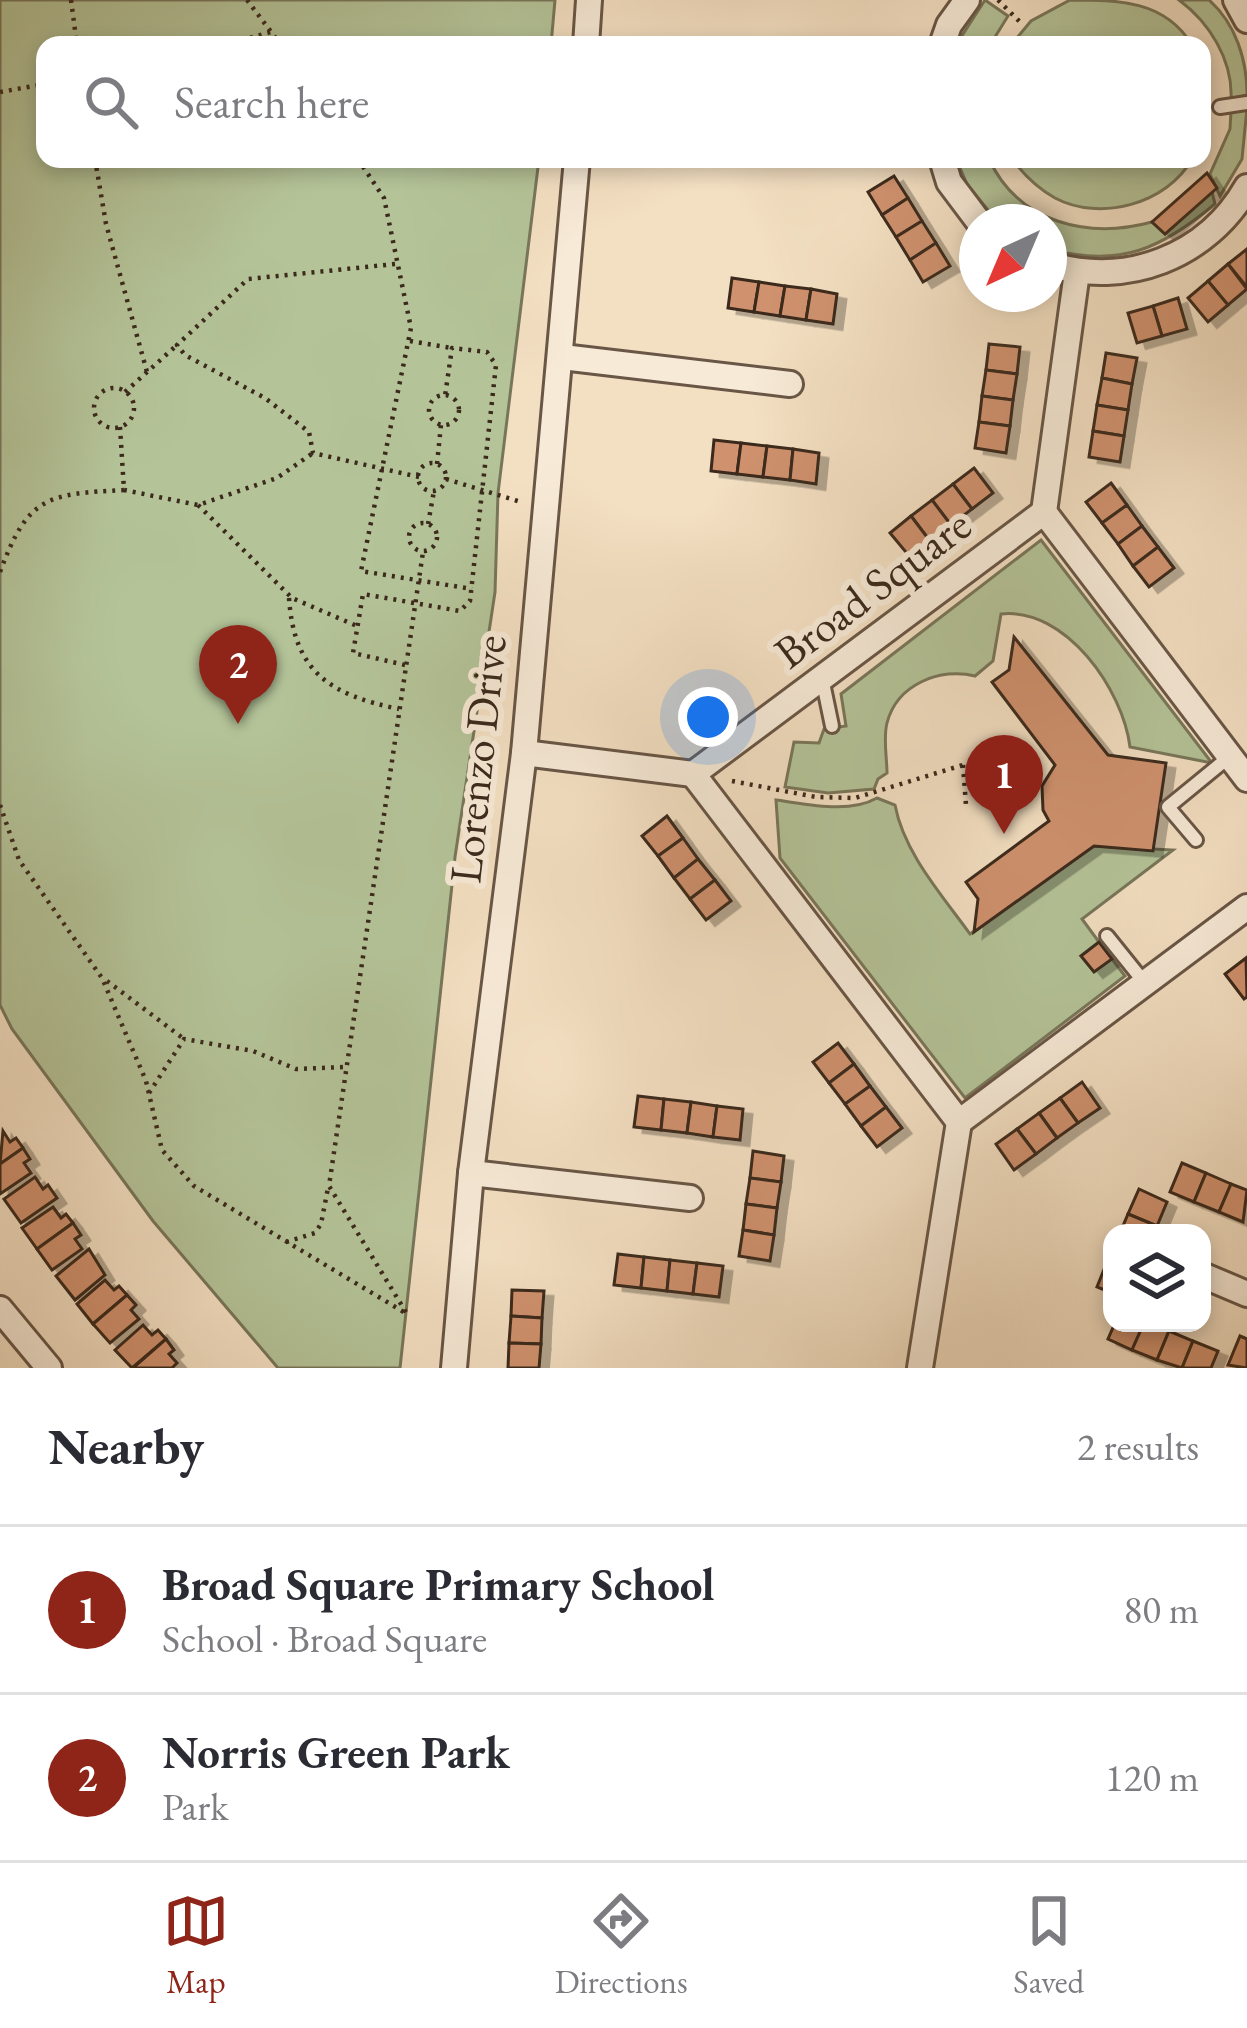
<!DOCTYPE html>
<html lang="en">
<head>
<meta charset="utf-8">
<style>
	:root { --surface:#fff; --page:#f7f7f7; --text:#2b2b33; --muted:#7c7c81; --line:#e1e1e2; --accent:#8f2418 }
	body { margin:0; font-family:"EB Garamond",serif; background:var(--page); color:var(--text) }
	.controls { position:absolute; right:36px; bottom:36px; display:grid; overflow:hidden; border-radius:24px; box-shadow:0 6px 18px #0003 }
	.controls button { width:108px; height:108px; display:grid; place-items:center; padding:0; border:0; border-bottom:3px solid var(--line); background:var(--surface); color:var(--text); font:60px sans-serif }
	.compass { position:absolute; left:959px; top:204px; width:108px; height:108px; border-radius:50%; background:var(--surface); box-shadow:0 6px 18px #0003; rotate:224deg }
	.you { position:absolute; left:708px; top:717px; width:42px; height:42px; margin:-30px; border:9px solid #fff; border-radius:50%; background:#1a73e8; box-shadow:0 0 0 18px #1a73e833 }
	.badge { display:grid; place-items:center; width:78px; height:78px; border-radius:50%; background:var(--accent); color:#fff; font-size:39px; font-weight:700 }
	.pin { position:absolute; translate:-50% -99px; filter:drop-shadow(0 3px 6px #0008) }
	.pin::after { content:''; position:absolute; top:63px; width:42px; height:36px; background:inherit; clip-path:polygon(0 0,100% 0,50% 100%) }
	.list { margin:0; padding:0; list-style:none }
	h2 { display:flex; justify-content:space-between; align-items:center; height:156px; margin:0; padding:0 48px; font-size:51px }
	h2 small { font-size:39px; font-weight:400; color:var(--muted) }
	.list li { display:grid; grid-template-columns:78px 1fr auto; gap:36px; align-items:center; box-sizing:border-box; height:168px; padding:0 48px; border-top:3px solid var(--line) }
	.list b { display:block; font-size:45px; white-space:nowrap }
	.list p { margin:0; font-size:39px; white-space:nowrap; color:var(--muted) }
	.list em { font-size:39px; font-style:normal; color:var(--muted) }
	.icon { flex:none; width:66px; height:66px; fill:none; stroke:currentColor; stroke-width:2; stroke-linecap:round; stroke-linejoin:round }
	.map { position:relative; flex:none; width:1247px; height:1368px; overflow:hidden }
	.search { position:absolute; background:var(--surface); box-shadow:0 6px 18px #0003; left:36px; right:36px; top:36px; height:132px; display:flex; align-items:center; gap:30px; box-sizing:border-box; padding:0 42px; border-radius:24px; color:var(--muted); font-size:45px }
	.sheet { height:492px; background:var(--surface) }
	nav { display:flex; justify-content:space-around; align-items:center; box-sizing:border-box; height:168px; border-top:3px solid var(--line); background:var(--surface); font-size:33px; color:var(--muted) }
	nav a { display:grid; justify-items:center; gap:6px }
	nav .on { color:var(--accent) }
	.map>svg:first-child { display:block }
	.green { fill:#b4c398; stroke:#78765a; stroke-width:3 }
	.building { fill:#cf916e; stroke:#3b291c; stroke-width:3; filter:url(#shadow) }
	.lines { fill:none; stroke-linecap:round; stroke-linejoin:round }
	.service-casing { stroke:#695646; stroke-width:18 }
	.minor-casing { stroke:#695646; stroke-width:30 }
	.path { stroke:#3b291c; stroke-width:4.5; stroke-dasharray:3 6; stroke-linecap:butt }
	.service { stroke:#f7ead7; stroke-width:12 }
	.minor { stroke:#f7ead7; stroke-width:24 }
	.labels { text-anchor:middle; stroke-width:12; stroke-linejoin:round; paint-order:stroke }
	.street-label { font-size:45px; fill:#3b291c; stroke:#f7ead7 }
</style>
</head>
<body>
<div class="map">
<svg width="1247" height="1368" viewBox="0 0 1247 1368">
	<defs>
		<filter id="shadow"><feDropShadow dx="9" dy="5.5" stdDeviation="0" flood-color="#0004"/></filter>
	</defs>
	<rect width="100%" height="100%" fill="#f3dfc2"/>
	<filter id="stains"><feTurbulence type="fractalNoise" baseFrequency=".00167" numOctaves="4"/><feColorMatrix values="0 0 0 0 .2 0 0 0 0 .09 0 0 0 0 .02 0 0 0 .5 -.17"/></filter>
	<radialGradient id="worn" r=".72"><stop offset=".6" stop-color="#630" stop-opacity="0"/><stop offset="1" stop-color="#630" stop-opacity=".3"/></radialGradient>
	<!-- green -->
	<g class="green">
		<path d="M0,0H555L551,45H45V159H539L498,493L495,592L455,857L400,1368H278L153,1221L12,1029L0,1005Z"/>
		<path d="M985,0L1008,16L990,45H956Z"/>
		<path d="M1070,0C1118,0 1165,0 1192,45H1011L1031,21Z"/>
		<path d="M1179,0H1209C1236,24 1247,60 1247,95L1231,99C1233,60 1209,22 1179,0Z"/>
		<path d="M1247,108L1242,159L1220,196L1210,174L1230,129L1231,111Z"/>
		<path d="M956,159H989C1019,224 1089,239 1152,222L1165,234L1212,192L1215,204C1161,249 1120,268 1049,249V222L996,220L967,184Z"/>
		<path d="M1012,159H1192C1167,204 1100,222 1055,198C1037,188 1024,175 1012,159Z"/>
		<path d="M1041,540L1212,763L1130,747C1123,690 1066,607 1001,614L993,661L975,676C941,667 897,684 887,723C883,738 887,758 887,773L878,779L874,789L828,793L785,787L794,742L819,743L824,729L846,726L841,694Z"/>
		<path d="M877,798L895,805C904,853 942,895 970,934L1094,846L1173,850L1082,919L1099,942L1082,955L1112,959L1125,976L965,1098L780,858L776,800C807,804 849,814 877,798Z"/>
	</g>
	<!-- building -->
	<g class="building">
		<path d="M1207,173L1217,188L1165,234L1152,222Z"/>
		<path d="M894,176L908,198L882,215L868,192Z"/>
		<path d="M908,198L922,221L896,237L882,215Z"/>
		<path d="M922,221L936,243L910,260L896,237Z"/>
		<path d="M936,243L950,266L923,282L910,260Z"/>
		<path d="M1247,249V287L1228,264Z"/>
		<path d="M1228,264L1247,289L1228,305L1208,281Z"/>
		<path d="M732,278L759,282L754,312L728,308Z"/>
		<path d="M1208,281L1228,305L1208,322L1188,298Z"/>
		<path d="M759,282L785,286L780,316L754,312Z"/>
		<path d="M785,286L811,289L806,320L780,316Z"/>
		<path d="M811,289L837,294L833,324L806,320Z"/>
		<path d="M1178,298L1187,329L1162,336L1153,306Z"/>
		<path d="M1153,306L1162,336L1137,343L1128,313Z"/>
		<path d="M989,344L1020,347L1017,374L986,370Z"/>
		<path d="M1106,353L1137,358L1132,384L1102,378Z"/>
		<path d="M986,370L1017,374L1013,400L982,396Z"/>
		<path d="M1102,378L1132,384L1128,410L1097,405Z"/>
		<path d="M982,396L1013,400L1010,426L979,422Z"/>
		<path d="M1097,405L1128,410L1124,436L1093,431Z"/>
		<path d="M979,422L1010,426L1006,453L975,448Z"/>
		<path d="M1093,431L1124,436L1120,462L1089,457Z"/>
		<path d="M714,440L741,443L737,474L711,471Z"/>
		<path d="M741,443L767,446L763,477L737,474Z"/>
		<path d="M767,446L793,449L790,480L763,477Z"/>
		<path d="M793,449L819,453L816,484L790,480Z"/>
		<path d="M974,468L993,493L972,509L953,484Z"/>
		<path d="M1111,483L1127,505L1102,523L1086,502Z"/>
		<path d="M953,484L972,509L951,525L932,500Z"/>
		<path d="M932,500L951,525L930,541L911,516Z"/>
		<path d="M1127,505L1142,526L1118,544L1102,523Z"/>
		<path d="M911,516L930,541L910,557L890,533Z"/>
		<path d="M1142,526L1158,547L1133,566L1118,544Z"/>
		<path d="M1158,547L1174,568L1149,587L1133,566Z"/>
		<path d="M1014,637L1108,755L1166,763L1153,851L1094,846L974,932L978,899L966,882L1049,821L1043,810L1042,786L1055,765L992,682L1009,670Z"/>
		<path d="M667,816L683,838L658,856L642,836Z"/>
		<path d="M683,838L698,859L674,878L658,856Z"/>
		<path d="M698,859L715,880L690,899L674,878Z"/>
		<path d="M715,880L731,901L706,920L690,899Z"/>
		<path d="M1099,942L1112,959L1094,972L1081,956Z"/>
		<path d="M1246,958L1247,997L1244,999L1225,974Z"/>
		<path d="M838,1043L854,1064L829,1083L813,1062Z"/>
		<path d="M854,1064L870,1086L845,1104L829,1083Z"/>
		<path d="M1082,1082L1100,1108L1078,1123L1060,1098Z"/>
		<path d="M870,1086L886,1107L861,1126L845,1104Z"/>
		<path d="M638,1096L664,1099L661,1130L634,1127Z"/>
		<path d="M1060,1098L1078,1123L1057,1138L1039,1113Z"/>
		<path d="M664,1099L691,1102L687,1133L661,1130Z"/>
		<path d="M691,1102L717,1106L713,1137L687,1133Z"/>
		<path d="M717,1106L743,1109L740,1140L713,1137Z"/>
		<path d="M886,1107L902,1128L877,1147L861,1126Z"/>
		<path d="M1039,1113L1057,1138L1036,1154L1017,1129Z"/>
		<path d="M1017,1129L1036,1154L1014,1170L996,1144Z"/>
		<path d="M3,1131L10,1142L16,1138L23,1148L0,1164Z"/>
		<path d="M23,1148L30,1159L24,1163L31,1173L0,1194V1164Z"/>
		<path d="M753,1151L784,1156L781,1182L750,1178Z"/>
		<path d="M1182,1163L1206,1173L1194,1202L1170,1192Z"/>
		<path d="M1206,1173L1231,1184L1219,1212L1194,1202Z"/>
		<path d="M35,1177L43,1189L48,1185L57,1198L21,1223L4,1199Z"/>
		<path d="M750,1178L781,1182L777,1208L746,1204Z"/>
		<path d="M1231,1184L1247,1190L1243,1222L1219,1212Z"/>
		<path d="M1139,1189L1167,1202L1157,1226L1128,1214Z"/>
		<path d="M746,1204L777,1208L774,1235L743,1230Z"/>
		<path d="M53,1207L61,1218L66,1214L73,1223L37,1249L22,1228Z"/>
		<path d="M1128,1214L1157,1226L1154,1233H1120Z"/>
		<path d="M73,1223L81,1235L75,1239L82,1249L52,1270L37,1249Z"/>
		<path d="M743,1230L774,1235L770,1261L739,1256Z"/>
		<path d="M89,1249L105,1275L75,1300L56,1276Z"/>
		<path d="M618,1254L644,1257L641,1288L614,1285Z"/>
		<path d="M644,1257L670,1260L667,1291L641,1288Z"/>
		<path d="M670,1260L697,1263L693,1294L667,1291Z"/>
		<path d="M1107,1262L1112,1264V1293L1097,1287Z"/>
		<path d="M697,1263L723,1266L719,1297L693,1294Z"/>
		<path d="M105,1280L114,1290L119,1286L127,1295L93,1324L77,1304Z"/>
		<path d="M512,1290L544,1291L542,1318L511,1316Z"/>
		<path d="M127,1295L136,1305L131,1310L139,1319L110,1343L93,1324Z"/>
		<path d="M511,1316L542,1318L541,1344L509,1343Z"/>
		<path d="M1115,1323H1144L1132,1350L1108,1339Z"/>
		<path d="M1144,1323L1169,1331L1157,1360L1132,1350Z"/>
		<path d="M143,1325L152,1335L158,1330L166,1339L132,1368L115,1350Z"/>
		<path d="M1169,1331L1193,1341L1182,1368L1157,1360Z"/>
		<path d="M1240,1336L1247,1339V1368L1228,1365Z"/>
		<path d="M166,1339L174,1350L169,1354L177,1363L172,1368H133Z"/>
		<path d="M1193,1341L1218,1351L1211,1368H1182Z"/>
		<path d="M509,1343L541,1344L539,1368H508Z"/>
	</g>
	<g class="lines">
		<defs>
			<g id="service">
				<path d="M1220,107L1247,103"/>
				<path d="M822,678L832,726"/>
				<path d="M1196,840L1168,807L1229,757"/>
				<path d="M1107,936L1144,982"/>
			</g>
			<g id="minor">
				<path d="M1236,0L1247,20"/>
				<path d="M586,45L589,0"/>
				<path d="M942,45L949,25L967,0"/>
				<path d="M942,159L949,182L979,222"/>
				<path d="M1049,264C1126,288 1207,257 1247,187"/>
				<path d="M562,357L790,384"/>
				<path d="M1044,512L1077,272"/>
				<path d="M524,753L693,774"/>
				<path d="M1247,779L1044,512L693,774L959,1122L1247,907"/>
				<path d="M471,1173L690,1198"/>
				<path d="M1202,1275L1247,1294"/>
				<path d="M0,1309L49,1368"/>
				<path d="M454,1368L471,1173L524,753L577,159"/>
				<path d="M920,1368L959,1122"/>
			</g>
		</defs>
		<!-- service casing -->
		<use href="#service" class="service-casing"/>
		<!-- minor casing -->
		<use href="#minor" class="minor-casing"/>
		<!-- path -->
		<g class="path">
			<path d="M71,0L77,45"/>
			<path d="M247,0L281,45"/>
			<path d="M998,0L1020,22"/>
			<path d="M224,45L271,32"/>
			<path d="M0,92L45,84"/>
			<path d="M95,159L106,224L147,372"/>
			<path d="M358,159L384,198L411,328L361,571L472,589"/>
			<path d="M395,264L248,279L177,345L185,355L265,398L309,432L313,453L419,477"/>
			<path d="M410,341L452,348"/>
			<circle cx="114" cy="408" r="20"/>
			<path d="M125,392L177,345"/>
			<circle cx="444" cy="410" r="15"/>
			<path d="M120,427L124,490L198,505L277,478L313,453"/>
			<circle cx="432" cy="477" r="14"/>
			<path d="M437,464L441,425"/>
			<path d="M446,479L521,502"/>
			<path d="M198,505L292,598L357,626"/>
			<circle cx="423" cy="537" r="14"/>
			<path d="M428,524L434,491"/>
			<path d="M0,572C28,496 47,494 124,490"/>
			<path d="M289,598C294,673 331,695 399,709"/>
			<path d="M405,665L353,653L363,594L460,611L470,601L496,365L487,352L452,348L445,396"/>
			<path d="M963,765L966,805"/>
			<path d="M732,781L816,797L855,798L963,765L1003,774L1038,792"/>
			<path d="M0,805L19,860L102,978L146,1081L162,1150L194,1186L407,1314L329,1186L423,552"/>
			<path d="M107,981L184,1039"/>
			<path d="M149,1093L184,1039L253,1051L296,1069L346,1067"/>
			<path d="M286,1242L315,1233L321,1224L328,1188"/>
		</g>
		<!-- service -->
		<use href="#service" class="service"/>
		<!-- minor -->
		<use href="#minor" class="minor"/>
	</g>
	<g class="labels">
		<!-- street labels -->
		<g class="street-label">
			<text transform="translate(872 588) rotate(-37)" y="16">Broad Square</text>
			<text transform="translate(477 759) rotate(-84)" y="16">Lorenzo Drive</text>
		</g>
	</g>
	<rect width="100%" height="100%" filter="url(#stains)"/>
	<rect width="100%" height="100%" fill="url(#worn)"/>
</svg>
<div class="controls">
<button><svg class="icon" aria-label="layers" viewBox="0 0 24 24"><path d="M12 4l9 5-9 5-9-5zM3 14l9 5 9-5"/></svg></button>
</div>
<svg class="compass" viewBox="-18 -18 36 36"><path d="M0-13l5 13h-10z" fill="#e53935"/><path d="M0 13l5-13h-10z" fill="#7c7c81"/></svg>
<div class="you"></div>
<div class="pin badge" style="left:1004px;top:834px">1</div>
<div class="pin badge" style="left:238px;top:724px">2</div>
<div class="search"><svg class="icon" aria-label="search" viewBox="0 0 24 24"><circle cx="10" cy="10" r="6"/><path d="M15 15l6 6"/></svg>Search here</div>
</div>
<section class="sheet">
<h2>Nearby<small>2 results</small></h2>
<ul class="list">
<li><span class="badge">1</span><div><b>Broad Square Primary School</b><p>School · Broad Square</p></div><em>80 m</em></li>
<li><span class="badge">2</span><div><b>Norris Green Park</b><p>Park</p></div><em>120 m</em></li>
</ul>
</section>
<nav>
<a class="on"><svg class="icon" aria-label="map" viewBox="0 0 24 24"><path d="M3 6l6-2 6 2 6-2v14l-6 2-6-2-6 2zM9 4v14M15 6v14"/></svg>Map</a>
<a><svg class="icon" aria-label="directions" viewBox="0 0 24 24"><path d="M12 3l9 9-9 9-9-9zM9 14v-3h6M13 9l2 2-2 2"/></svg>Directions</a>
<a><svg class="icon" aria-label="saved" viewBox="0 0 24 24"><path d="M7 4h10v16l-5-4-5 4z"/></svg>Saved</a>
</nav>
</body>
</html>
